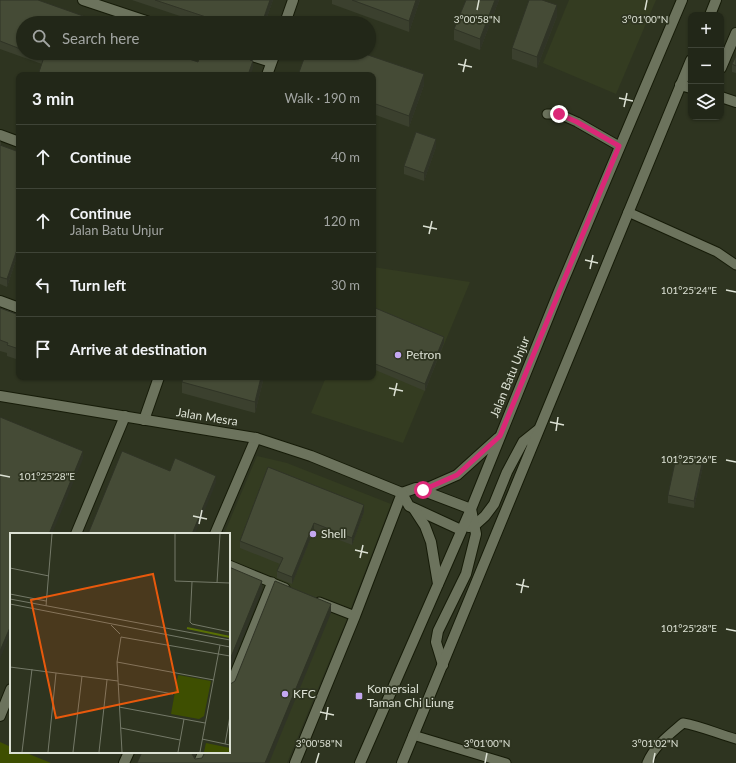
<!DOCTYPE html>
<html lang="en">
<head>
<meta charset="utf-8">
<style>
	:root { --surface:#222718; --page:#2e3325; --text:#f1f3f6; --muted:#a2a5a2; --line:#3f4437 }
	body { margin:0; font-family:Lato,sans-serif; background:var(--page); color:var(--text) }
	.controls { position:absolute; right:12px; top:12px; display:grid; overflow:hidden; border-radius:8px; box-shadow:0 1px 3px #0004 }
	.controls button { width:36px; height:36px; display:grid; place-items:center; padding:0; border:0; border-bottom:1px solid var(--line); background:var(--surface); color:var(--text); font:20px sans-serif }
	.stop { position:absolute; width:12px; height:12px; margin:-9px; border:3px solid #db2777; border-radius:50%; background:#fff }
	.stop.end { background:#db2777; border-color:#fff; box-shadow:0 1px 4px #0008 }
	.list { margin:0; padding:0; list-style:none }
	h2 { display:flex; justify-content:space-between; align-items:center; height:52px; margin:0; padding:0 16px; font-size:17px }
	h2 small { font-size:13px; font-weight:400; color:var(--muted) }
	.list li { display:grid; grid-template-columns:26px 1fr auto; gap:12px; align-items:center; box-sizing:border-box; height:64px; padding:0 16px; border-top:1px solid var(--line) }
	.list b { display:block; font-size:15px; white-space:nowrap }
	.list p { margin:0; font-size:13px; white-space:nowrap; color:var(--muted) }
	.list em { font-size:13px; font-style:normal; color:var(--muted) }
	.icon { flex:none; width:22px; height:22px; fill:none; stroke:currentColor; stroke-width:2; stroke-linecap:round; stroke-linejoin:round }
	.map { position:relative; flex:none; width:736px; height:763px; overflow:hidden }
	.search { position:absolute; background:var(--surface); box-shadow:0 1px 3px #0004; left:16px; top:16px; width:360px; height:44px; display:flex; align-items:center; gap:10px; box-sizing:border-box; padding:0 14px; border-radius:22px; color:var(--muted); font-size:15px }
	.panel { position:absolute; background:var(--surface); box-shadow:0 1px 3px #0004; left:16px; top:72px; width:360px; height:308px; border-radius:8px }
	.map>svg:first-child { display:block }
	.built { fill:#343c21 }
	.green { fill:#3e4f01 }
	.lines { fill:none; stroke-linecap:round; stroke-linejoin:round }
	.service-casing { stroke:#161b08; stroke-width:11 }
	.minor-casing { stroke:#161b08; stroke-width:12 }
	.tertiary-casing { stroke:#161b08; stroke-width:12 }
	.secondary-casing { stroke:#161b08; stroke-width:12 }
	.service { stroke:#6c735d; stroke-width:9 }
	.minor { stroke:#6c735d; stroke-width:10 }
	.tertiary { stroke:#6c735d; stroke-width:10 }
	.secondary { stroke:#6c735d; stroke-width:10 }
	.wall { fill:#3b402e }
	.shaded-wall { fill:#303426 }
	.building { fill:#454b36; stroke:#303426 }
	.route { stroke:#db2777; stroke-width:5 }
	.ticks { fill:none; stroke:#dce1d4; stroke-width:1.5 }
	.poi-dot { fill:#c4a7f1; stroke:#2e3420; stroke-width:1.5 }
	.labels { text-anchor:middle; stroke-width:3.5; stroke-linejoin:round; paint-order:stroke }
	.poi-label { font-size:12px; fill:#dce1d4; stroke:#2e3420; text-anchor:start }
	.street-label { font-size:12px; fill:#dce1d4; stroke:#2e3420 }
	.inset-river { fill:none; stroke:#596f04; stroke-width:2 }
	.inset-road { fill:none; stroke:#747968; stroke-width:1 }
	.view { fill:#e8590c; fill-opacity:0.15; stroke:#e8590c; stroke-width:2 }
	.inset-edge { fill:none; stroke:#dce1d4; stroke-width:2 }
	.ticks-label { font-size:10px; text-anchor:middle; fill:#dce1d4; stroke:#2e3420; stroke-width:3.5; stroke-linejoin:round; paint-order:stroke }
</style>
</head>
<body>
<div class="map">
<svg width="736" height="763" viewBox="0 0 736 763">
	<rect width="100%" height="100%" fill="#2e3420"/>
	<!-- built -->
	<g class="built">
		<path d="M569,0H656L616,94L543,63Z"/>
		<path d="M373,267L470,282L403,443L311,413L326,377H373Z"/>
		<path d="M257,456L287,463L391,504L346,621L287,763H202L229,752L279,581L229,560V534H224Z"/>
	</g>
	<!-- green -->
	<path class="green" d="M0,742L11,747V752H24L51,763H0Z"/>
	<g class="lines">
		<defs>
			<g id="service">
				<path d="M547,114H559L577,122L619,146"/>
				<path d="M628,212L717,252L736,265"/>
				<path d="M229,565L285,588"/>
				<path d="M319,602L355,616"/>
				<path d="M229,688L272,582"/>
				<path d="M413,735L506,763"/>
				<path d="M198,763L203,752"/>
				<path d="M647,763C654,746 669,735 683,723C701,726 718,734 736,739"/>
			</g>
			<g id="minor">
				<path d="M83,0L152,23"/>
				<path d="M285,23L293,0"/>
				<path d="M243,53L271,62"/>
				<path d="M721,68L736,33"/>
				<path d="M267,75L275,53"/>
				<path d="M680,85L691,88"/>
				<path d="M721,97L736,102"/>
				<path d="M0,135L19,142"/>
				<path d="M0,301L19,308"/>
				<path d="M144,420L159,377"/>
				<path d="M76,534L125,416"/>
				<path d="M215,534L256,438"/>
				<path d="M0,716L11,689"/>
				<path d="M124,763L129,752"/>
				<path d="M295,763L355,616L402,493"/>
			</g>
			<g id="tertiary">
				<path d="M0,396L256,438L311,456L402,493"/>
				<path d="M402,493L416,488L471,509"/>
				<path d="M402,493L409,506L461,530"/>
			</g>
			<g id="secondary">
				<path d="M710,15L716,0"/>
				<path d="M423,490L457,475L498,438"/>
				<path d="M414,509L425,526L431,542L438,584"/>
				<path d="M469,527L475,525L485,516L494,504L507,472L523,442L538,430"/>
				<path d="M443,665L436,642L438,631L466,574L476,534L471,509"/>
				<path d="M360,763L471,509L559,291L682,0"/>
				<path d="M402,763L691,60"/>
			</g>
		</defs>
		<!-- service casing -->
		<use href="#service" class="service-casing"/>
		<!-- minor casing -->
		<use href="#minor" class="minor-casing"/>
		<!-- tertiary casing -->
		<use href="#tertiary" class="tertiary-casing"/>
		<!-- secondary casing -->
		<use href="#secondary" class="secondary-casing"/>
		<!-- service -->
		<use href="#service" class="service"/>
		<!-- minor -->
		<use href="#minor" class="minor"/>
		<!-- tertiary -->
		<use href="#tertiary" class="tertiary"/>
		<!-- secondary -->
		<use href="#secondary" class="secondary"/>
	</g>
	<!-- wall -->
	<g class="wall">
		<path d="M0,0L23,23V53H171L198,62L251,60L253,68L42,64L0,49Z"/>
		<path d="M132,0H273L265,23H201Z"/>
		<path d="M332,0H420L409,32L332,4Z"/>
		<path d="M466,0H499L480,50L454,40V29Z"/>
		<path d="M557,16L537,68L512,59V48Z"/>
		<path d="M736,56V73L732,72V64Z"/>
		<path d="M373,75L424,85L409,127L373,114Z"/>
		<path d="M0,139L1,145L19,152V251L7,287L0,284Z"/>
		<path d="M436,147L424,181L404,174V166Z"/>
		<path d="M373,307L444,343L425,391L373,369Z"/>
		<path d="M0,308L19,315V360L7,356V353L0,351Z"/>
		<path d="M263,377V381L255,413L182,393V382Z"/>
		<path d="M703,466L694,508L668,503V495Z"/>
		<path d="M268,467L364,512L352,545L314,530L292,584L277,578V571L280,564L240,548V541Z"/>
	</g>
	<!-- shaded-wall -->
	<g class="shaded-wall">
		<path d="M270,0H273L265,23H262Z"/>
		<path d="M416,0H420L409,32V21Z"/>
		<path d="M495,0H499L480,50V39Z"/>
		<path d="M557,5V16L537,68V57Z"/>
		<path d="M253,61V68L251,75H248Z"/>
		<path d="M424,74V85L409,127V116Z"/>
		<path d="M436,139V147L424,181V173Z"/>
		<path d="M19,244V251L7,287V279Z"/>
		<path d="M444,337V343L425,391V384Z"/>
		<path d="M261,377H263V381L255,413V402Z"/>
		<path d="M83,451V459L52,534H49Z"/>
		<path d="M703,459V466L694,508V501Z"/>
		<path d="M216,476V483L195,534H192Z"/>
		<path d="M364,505V512L352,545V538Z"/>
		<path d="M314,523V530L292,584V577Z"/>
		<path d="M262,581V590L229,672V662Z"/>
		<path d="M331,604V613L269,763H265Z"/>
		<path d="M11,625V632L0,659V651Z"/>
		<path d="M193,752H197L193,763L192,754Z"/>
	</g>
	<!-- building -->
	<g class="building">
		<path d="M0,0H38L103,23H23V50L0,41Z"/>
		<path d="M155,0H270L262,23H211L212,22L209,21V18Z"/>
		<path d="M352,0H416L409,21Z"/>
		<path d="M466,0H495L480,39L454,29Z"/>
		<path d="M529,0H542L557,5L537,57L512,48Z"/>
		<path d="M33,53H171L198,62L201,53H246L251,55L250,60L253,61L248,75H38L44,57Z"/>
		<path d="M306,53H362L424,74L409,116L373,103V75H298Z"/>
		<path d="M736,56V66L732,64Z"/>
		<path d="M416,132L436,139L424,173L404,166Z"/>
		<path d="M0,145L19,152V244L7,279L0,277Z"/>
		<path d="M373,307L444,337L425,384L373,363Z"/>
		<path d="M0,308L19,315V349L7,345L8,343L0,340Z"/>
		<path d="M183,377H261L255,402L182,382Z"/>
		<path d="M0,417L83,451L49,534H11V625L0,651Z"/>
		<path d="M122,451L170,471L175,458L216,476L192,534H88Z"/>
		<path d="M677,453L703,459L694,501L668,495Z"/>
		<path d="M268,467L364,505L352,538L314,523L292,577L277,571L283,558L240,541Z"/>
		<path d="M229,567L262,581L229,662Z"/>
		<path d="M275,581L331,604L265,763H137L142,752H193L192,754L195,759L202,758L205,752H229V684L232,683L235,681Z"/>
	</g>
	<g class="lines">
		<!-- route -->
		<path class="route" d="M423,490L457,475L500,436L619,146L577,122L559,114"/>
	</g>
	<!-- ticks -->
	<path class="ticks" d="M477,10L479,0M645,10L647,0M458,64L472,67M463,72L466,59M619,98L633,101M624,107L627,93M423,226L437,229M429,234L432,221M585,260L598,263M590,269L593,255M726,290L736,292M389,388L403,391M394,396L397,383M550,422L564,425M556,431L558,417M726,460L736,462M0,475L10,477M193,516L207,519M199,524L202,510M355,550L368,553M360,558L363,545M516,584L529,587M521,593L524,579M726,629L736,631M320,712L334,715M326,720L328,707M316,763L319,753M485,763L487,753M653,763L655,753"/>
	<!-- markers -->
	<g class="poi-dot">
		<circle cx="398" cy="355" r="4"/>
		<circle cx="313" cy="534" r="4"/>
		<circle cx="285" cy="694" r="4"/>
		<rect x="355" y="692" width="8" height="8" rx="2"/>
	</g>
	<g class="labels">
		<!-- poi labels -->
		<g class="poi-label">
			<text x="406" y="359">Petron</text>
			<text x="321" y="538">Shell</text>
			<text x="367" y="693">Komersial<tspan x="367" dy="14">Taman Chi Liung</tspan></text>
			<text x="293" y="698">KFC</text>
		</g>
		<!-- street labels -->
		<g class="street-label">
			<text transform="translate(510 377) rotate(-68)" y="4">Jalan Batu Unjur</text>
			<text transform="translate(207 417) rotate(9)" y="4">Jalan Mesra</text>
		</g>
	</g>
	<!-- overview -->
	<g transform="translate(10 533)">
		<rect width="220" height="220" fill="#2e3420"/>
		<path d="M168,142L201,148L194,183L189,186L161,181ZM196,210L220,215V219H194Z" fill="#3e4f01"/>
		<path class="inset-river" d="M177,95L220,104"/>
		<path class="inset-road" d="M165,1V48L220,50M0,35L39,43M182,49L180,89L182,91L220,99M207,50L210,1M0,61L36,68M0,66L220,107M0,71L220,114M36,73L42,1M101,92L110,101M111,104L107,129L112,219M111,104L220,123M107,129L204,147M0,134L108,148M108,151L163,161M109,174L195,190M111,195L170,207M192,206L220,212M215,211L220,183M12,219L22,136M38,219L46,140M63,219L72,143M89,219L97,147M168,219L174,186M190,219L210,112"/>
		<path class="view" d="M143,41L168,159L46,185L21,67Z"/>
		<rect width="220" height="220" class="inset-edge"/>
	</g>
	<g class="ticks-label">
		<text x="477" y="23">3°00'58"N</text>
		<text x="645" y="23">3°01'00"N</text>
		<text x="689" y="294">101°25'24"E</text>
		<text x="689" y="463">101°25'26"E</text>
		<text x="47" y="480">101°25'28"E</text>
		<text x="689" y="632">101°25'28"E</text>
		<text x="319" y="747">3°00'58"N</text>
		<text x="487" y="747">3°01'00"N</text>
		<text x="655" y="747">3°01'02"N</text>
	</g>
</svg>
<div class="controls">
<button>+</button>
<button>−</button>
<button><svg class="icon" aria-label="layers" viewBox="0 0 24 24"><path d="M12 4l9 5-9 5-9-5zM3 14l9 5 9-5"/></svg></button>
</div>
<div class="stop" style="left:423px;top:490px"></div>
<div class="stop end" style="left:559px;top:114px"></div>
<div class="search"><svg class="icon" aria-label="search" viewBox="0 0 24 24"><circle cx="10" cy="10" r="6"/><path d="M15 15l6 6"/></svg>Search here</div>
<section class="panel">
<h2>3 min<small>Walk · 190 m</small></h2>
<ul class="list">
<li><svg class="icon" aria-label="ahead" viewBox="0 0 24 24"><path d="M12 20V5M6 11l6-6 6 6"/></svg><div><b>Continue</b></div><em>40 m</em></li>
<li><svg class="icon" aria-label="ahead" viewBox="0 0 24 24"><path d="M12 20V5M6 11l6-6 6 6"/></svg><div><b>Continue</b><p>Jalan Batu Unjur</p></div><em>120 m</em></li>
<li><svg class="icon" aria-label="left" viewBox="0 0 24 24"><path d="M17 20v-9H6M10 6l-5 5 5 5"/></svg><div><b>Turn left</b></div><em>30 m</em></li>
<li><svg class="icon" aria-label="arrive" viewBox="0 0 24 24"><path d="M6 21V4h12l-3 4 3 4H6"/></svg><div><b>Arrive at destination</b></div></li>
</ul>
</section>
</div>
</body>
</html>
